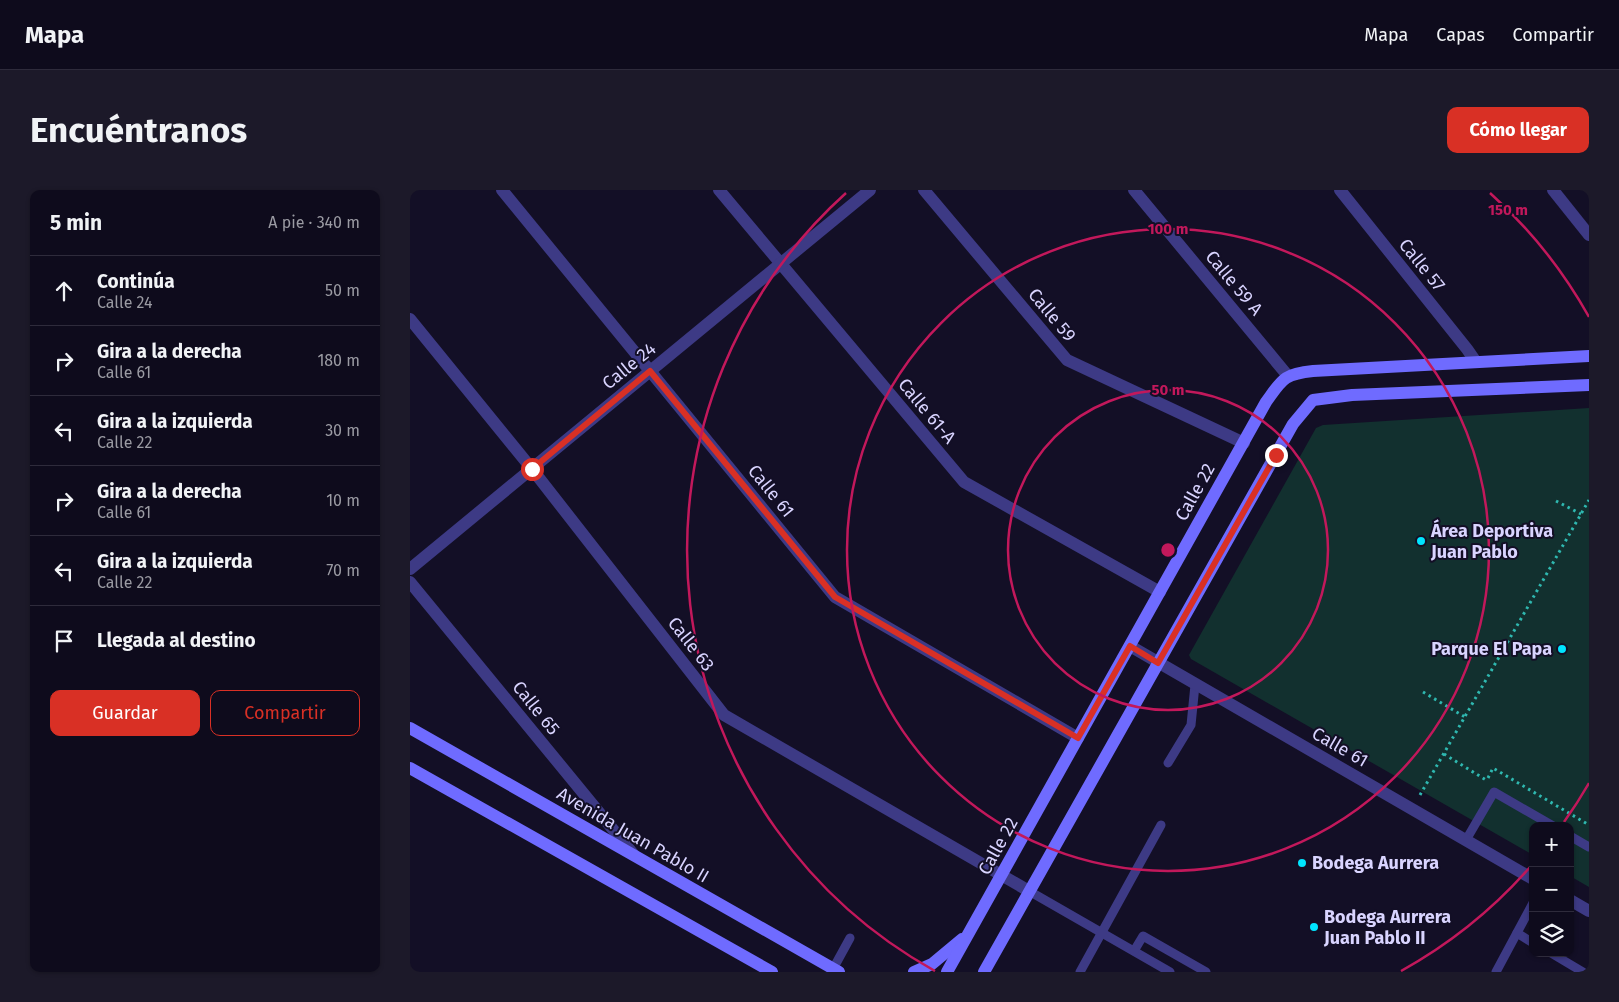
<!DOCTYPE html>
<html lang="es">
<head>
<meta charset="utf-8">
<style>
	:root { --surface:#0e0b1c; --page:#1c1929; --text:#f1f3f6; --muted:#9b9ba3; --line:#2e2b3b; --accent:#d93025 }
	body { margin:0; font-family:"Fira Sans",sans-serif; background:var(--page); color:var(--text) }
	.controls { position:absolute; right:15px; bottom:15px; display:grid; overflow:hidden; border-radius:10px; box-shadow:0 1px 4px #0004 }
	.controls button { width:45px; height:45px; display:grid; place-items:center; padding:0; border:0; border-bottom:1px solid var(--line); background:var(--surface); color:var(--text); font:25px sans-serif }
	.stop { position:absolute; width:15px; height:15px; margin:-11px; border:4px solid #d93025; border-radius:50%; background:#fff }
	.stop.end { background:#d93025; border-color:#fff; box-shadow:0 1px 5px #0008 }
	.list { margin:0; padding:0; list-style:none }
	h2 { display:flex; justify-content:space-between; align-items:center; height:65px; margin:0; padding:0 20px; font-size:21px }
	h2 small { font-size:16px; font-weight:400; color:var(--muted) }
	.list li { display:grid; grid-template-columns:32px 1fr auto; gap:15px; align-items:center; box-sizing:border-box; height:70px; padding:0 20px; border-top:1px solid var(--line) }
	.list b { display:block; font-size:19px; white-space:nowrap }
	.list p { margin:0; font-size:16px; white-space:nowrap; color:var(--muted) }
	.list em { font-size:16px; font-style:normal; color:var(--muted) }
	.actions { display:flex; gap:10px; padding:15px 20px }
	.actions a { flex:1; padding:11px 0; border:1px solid var(--accent); border-radius:10px; text-align:center; font-size:18px; color:var(--accent) }
	.actions .main { background:var(--accent); color:#fff }
	.icon { flex:none; width:28px; height:28px; fill:none; stroke:currentColor; stroke-width:2; stroke-linecap:round; stroke-linejoin:round }
	.map { position:relative; flex:none; width:1179px; height:782px; overflow:hidden; border-radius:10px }
	header { display:flex; align-items:center; gap:30px; box-sizing:border-box; height:70px; padding:0 25px; background:var(--surface); border-bottom:1px solid var(--line) }
	header strong { font-size:24px }
	nav { display:flex; gap:28px; margin-inline-start:auto; font-size:18px }
	.intro { display:flex; align-items:center; justify-content:space-between; box-sizing:border-box; height:120px; padding:0 30px }
	h1 { margin:0; font-size:35px }
	.button { padding:12px 22px; border-radius:10px; background:var(--accent); color:#fff; font-size:18px; font-weight:700 }
	main { display:flex; gap:30px; padding:0 30px }
	aside { flex:1; background:var(--surface); border-radius:10px; box-shadow:0 1px 4px #0004 }
	.map>svg:first-child { display:block }
	.green { fill:#12302f }
	.lines { fill:none; stroke-linecap:round; stroke-linejoin:round }
	.path { stroke:#2fb8b0; stroke-width:3; stroke-dasharray:2.5 4; stroke-linecap:butt }
	.lane { stroke:#3d3a85; stroke-width:9 }
	.street { stroke:#3d3a85; stroke-width:12 }
	.secondary { stroke:#6f6bff; stroke-width:12 }
	.route { stroke:#d93025; stroke-width:6 }
	.ring { fill:none; stroke:#c2185b; stroke-width:2.5 }
	.poi-dot { fill:#00e5ff; stroke:#130f26; stroke-width:2 }
	.labels { text-anchor:middle; stroke-width:4; stroke-linejoin:round; paint-order:stroke }
	.street-label { font-size:18px; fill:#d9d4ff; stroke:#130f26 }
	.poi-label { font-size:18px; font-weight:bold; fill:#d9d4ff; stroke:#130f26; text-anchor:start }
	.centre { fill:#c2185b; stroke:#130f26; stroke-width:2.5 }
	.ring-label { font-size:15px; text-anchor:middle; font-weight:bold; fill:#c2185b; stroke:#130f26; stroke-width:4; stroke-linejoin:round; paint-order:stroke }
</style>
</head>
<body>
<header>
<strong>Mapa</strong>
<nav><a>Mapa</a><a>Capas</a><a>Compartir</a></nav>
</header>
<div class="intro"><h1>Encuéntranos</h1><a class="button">Cómo llegar</a></div>
<main>
<aside>
<h2>5 min<small>A pie · 340 m</small></h2>
<ul class="list">
<li><svg class="icon" aria-label="ahead" viewBox="0 0 24 24"><path d="M12 20V5M6 11l6-6 6 6"/></svg><div><b>Continúa</b><p>Calle 24</p></div><em>50 m</em></li>
<li><svg class="icon" aria-label="right" viewBox="0 0 24 24"><path d="M7 20v-9h11M14 6l5 5-5 5"/></svg><div><b>Gira a la derecha</b><p>Calle 61</p></div><em>180 m</em></li>
<li><svg class="icon" aria-label="left" viewBox="0 0 24 24"><path d="M17 20v-9H6M10 6l-5 5 5 5"/></svg><div><b>Gira a la izquierda</b><p>Calle 22</p></div><em>30 m</em></li>
<li><svg class="icon" aria-label="right" viewBox="0 0 24 24"><path d="M7 20v-9h11M14 6l5 5-5 5"/></svg><div><b>Gira a la derecha</b><p>Calle 61</p></div><em>10 m</em></li>
<li><svg class="icon" aria-label="left" viewBox="0 0 24 24"><path d="M17 20v-9H6M10 6l-5 5 5 5"/></svg><div><b>Gira a la izquierda</b><p>Calle 22</p></div><em>70 m</em></li>
<li><svg class="icon" aria-label="arrive" viewBox="0 0 24 24"><path d="M6 21V4h12l-3 4 3 4H6"/></svg><div><b>Llegada al destino</b></div></li>
</ul>
<div class="actions"><a class="main">Guardar</a><a>Compartir</a></div>
</aside>
<div class="map">
<svg width="1179" height="782" viewBox="0 0 1179 782">
	<rect width="100%" height="100%" fill="#130f26"/>
	<!-- green -->
	<path class="green" d="M1179,218V697L1160,686V636H1123V665L781,469L779,465L906,238L913,235Z"/>
	<g class="lines">
		<!-- path -->
		<g class="path">
			<path d="M1146,311L1171,324"/>
			<path d="M1013,502L1055,527"/>
			<path d="M1034,564L1076,590"/>
			<path d="M1078,588L1083,578L1179,635"/>
			<path d="M1010,605L1179,310"/>
		</g>
		<!-- lane -->
		<g class="lane">
			<path d="M758,573L781,535L785,495"/>
			<path d="M1160,646L1179,657"/>
			<path d="M1056,650L1084,602L1143,636"/>
			<path d="M619,701L760,782"/>
			<path d="M1107,743L1123,753"/>
			<path d="M724,761L733,746L796,782"/>
			<path d="M1141,763L1173,782"/>
			<path d="M423,779L440,748"/>
			<path d="M670,782L751,635"/>
			<path d="M1086,782L1123,713"/>
		</g>
		<!-- street -->
		<g class="street">
			<path d="M92,0L425,407L668,548"/>
			<path d="M309,0L554,292L750,402"/>
			<path d="M514,0L657,170L834,253"/>
			<path d="M724,0L878,186"/>
			<path d="M930,0L1057,159L1066,172"/>
			<path d="M1143,0L1179,45"/>
			<path d="M0,129L122,279L314,525L619,701"/>
			<path d="M0,379L460,0"/>
			<path d="M0,392L224,665"/>
			<path d="M720,456L1123,689"/>
			<path d="M1160,710L1179,721"/>
		</g>
		<!-- secondary -->
		<g class="secondary">
			<path d="M0,538L429,782"/>
			<path d="M0,578L362,782"/>
			<path d="M504,782L522,774L552,749"/>
			<path d="M537,782L856,212C872,190 873,184 903,181L1179,166"/>
			<path d="M574,782L883,234L903,210L942,205L1179,195"/>
		</g>
	</g>
	<g class="lines">
		<!-- route -->
		<path class="route" d="M122,279L240,181L425,407L668,548L720,456L748,473L866,265"/>
	</g>
	<!-- distance rings -->
	<g class="ring">
		<circle cx="758" cy="360" r="160"/>
		<circle cx="758" cy="360" r="321"/>
		<path d="M1179 593A481 481 0 0 1 1154 632M1121 676A481 481 0 0 1 991 781M525 781A481 481 0 0 1 436 3M1080 3A481 481 0 0 1 1179 127"/>
	</g>
	<!-- markers -->
	<g class="poi-dot">
		<circle cx="1011" cy="351" r="5"/>
		<circle cx="1152" cy="459" r="5"/>
		<circle cx="892" cy="673" r="5"/>
		<circle cx="904" cy="737" r="5"/>
	</g>
	<g class="labels">
		<!-- street labels -->
		<g class="street-label">
			<text transform="translate(1012 75) rotate(51)" y="6">Calle 57</text>
			<text transform="translate(824 93) rotate(50)" y="6">Calle 59 A</text>
			<text transform="translate(642 125) rotate(50)" y="6">Calle 59</text>
			<text transform="translate(219 176) rotate(-39)" y="6">Calle 24</text>
			<text transform="translate(517 221) rotate(50)" y="6">Calle 61-A</text>
			<text transform="translate(361 301) rotate(51)" y="6">Calle 61</text>
			<text transform="translate(785 302) rotate(-61)" y="6">Calle 22</text>
			<text transform="translate(281 454) rotate(52)" y="6">Calle 63</text>
			<text transform="translate(126 518) rotate(51)" y="6">Calle 65</text>
			<text transform="translate(930 557) rotate(30)" y="6">Calle 61</text>
			<text transform="translate(223 645) rotate(30)" y="6">Avenida Juan Pablo II</text>
			<text transform="translate(588 656) rotate(-61)" y="6">Calle 22</text>
		</g>
		<!-- poi labels -->
		<g class="poi-label">
			<text x="1021" y="347">Área Deportiva<tspan x="1021" dy="21">Juan Pablo</tspan></text>
			<text x="1142" y="465" text-anchor="end">Parque El Papa</text>
			<text x="902" y="679">Bodega Aurrera</text>
			<text x="914" y="733">Bodega Aurrera<tspan x="914" dy="21">Juan Pablo II</tspan></text>
		</g>
	</g>
	<circle cx="758" cy="360" r="8" class="centre"/>
	<g class="ring-label">
		<text x="1098" y="25">150 m</text>
		<text x="758" y="44">100 m</text>
		<text x="758" y="205">50 m</text>
	</g>
</svg>
<div class="controls">
<button>+</button>
<button>−</button>
<button><svg class="icon" aria-label="layers" viewBox="0 0 24 24"><path d="M12 4l9 5-9 5-9-5zM3 14l9 5 9-5"/></svg></button>
</div>
<div class="stop" style="left:122px;top:279px"></div>
<div class="stop end" style="left:866px;top:265px"></div>
</div>
</main>
</body>
</html>
